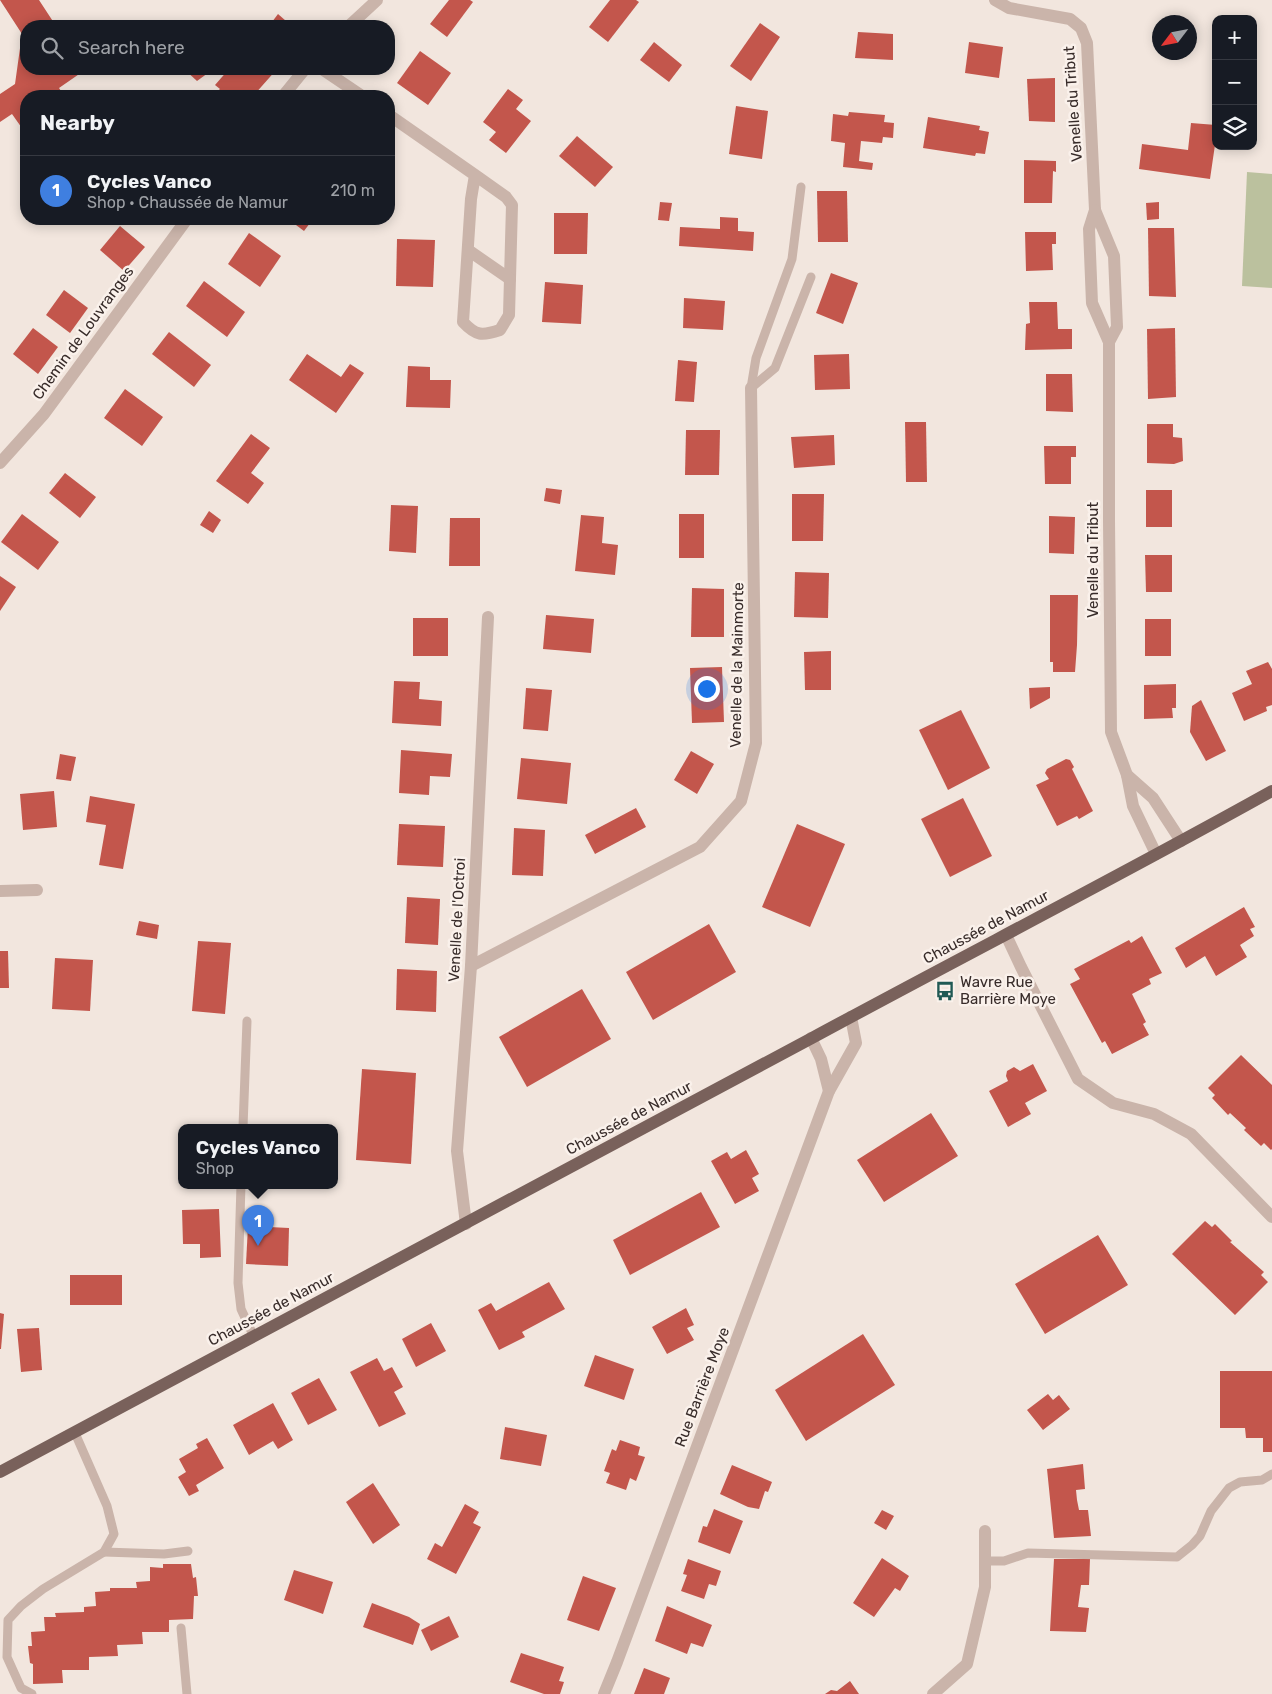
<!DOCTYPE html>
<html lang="en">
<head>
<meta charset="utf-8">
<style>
	:root { --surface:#171b24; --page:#20242c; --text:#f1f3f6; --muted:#9ea1a6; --line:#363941; --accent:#b45309 }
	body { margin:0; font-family:Rubik,sans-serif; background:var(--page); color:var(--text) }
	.controls { position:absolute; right:15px; top:15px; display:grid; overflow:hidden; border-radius:10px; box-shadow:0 2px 12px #0003 }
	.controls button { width:45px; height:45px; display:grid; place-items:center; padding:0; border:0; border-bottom:1px solid var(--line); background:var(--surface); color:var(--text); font:25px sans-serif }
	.compass { position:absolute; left:1152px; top:15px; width:45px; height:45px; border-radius:50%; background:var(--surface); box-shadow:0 2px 12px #0003; rotate:238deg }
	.you { position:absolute; left:706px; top:688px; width:18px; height:18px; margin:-12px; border:4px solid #fff; border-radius:50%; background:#1a73e8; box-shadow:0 0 0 8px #1a73e833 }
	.badge { display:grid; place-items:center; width:32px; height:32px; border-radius:50%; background:var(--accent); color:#fff; font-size:16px; font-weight:700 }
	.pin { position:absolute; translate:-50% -41px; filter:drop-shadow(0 1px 2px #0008) }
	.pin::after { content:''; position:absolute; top:26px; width:18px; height:15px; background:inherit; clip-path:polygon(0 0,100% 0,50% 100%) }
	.popup { position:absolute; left:178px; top:1124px; width:160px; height:65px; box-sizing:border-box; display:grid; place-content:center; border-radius:10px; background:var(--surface); filter:drop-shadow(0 1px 4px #0005); font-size:16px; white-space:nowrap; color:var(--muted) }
	.popup b { font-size:19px; color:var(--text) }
	.popup::after { content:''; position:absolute; left:50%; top:100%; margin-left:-10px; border:10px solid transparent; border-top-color:var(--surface) }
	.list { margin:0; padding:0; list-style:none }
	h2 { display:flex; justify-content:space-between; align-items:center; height:65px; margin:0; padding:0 20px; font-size:21px }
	h2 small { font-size:16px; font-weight:400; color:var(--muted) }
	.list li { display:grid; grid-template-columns:32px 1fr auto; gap:15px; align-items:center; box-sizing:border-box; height:70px; padding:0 20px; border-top:1px solid var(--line) }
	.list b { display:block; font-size:19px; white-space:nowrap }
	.list p { margin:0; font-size:16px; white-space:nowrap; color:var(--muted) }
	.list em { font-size:16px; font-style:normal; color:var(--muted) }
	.icon { flex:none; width:28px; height:28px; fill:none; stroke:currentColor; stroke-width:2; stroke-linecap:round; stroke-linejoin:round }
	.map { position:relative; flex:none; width:1272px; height:1694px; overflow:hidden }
	.search { position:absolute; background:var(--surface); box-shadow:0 2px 12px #0003; left:20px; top:20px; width:375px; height:55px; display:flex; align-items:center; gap:12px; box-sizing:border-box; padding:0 18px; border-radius:20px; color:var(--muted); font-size:19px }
	.panel { position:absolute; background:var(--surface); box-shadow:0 2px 12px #0003; left:20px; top:90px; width:375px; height:135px; border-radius:20px }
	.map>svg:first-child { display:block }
	.garden { fill:#bbc19e }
	.building { fill:#c3564c }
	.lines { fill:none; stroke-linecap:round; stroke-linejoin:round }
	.service { stroke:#cab4aa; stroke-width:9 }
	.minor { stroke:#cab4aa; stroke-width:12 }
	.primary { stroke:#79615b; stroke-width:12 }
	.labels { text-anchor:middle; stroke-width:5; stroke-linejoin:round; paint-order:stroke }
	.street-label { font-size:15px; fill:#382c2a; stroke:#faf1eb }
	.poi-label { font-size:15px; fill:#382c2a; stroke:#faf1eb; text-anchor:start }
</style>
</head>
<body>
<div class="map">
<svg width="1272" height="1694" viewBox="0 0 1272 1694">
	<rect width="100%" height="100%" fill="#f2e6de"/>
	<!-- garden -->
	<path class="garden" d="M1247,172L1272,174V288L1242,286Z"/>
	<!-- building -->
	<g class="building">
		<path d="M0,0H39L56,26H26V69L85,70L59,88L63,94L60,96H26V129L24,131L12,114L0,122V94L15,84L22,34Z"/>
		<path d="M449,0H470L473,2L447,37L430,24Z"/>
		<path d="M610,0H636L639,2L608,42L589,27Z"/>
		<path d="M278,14L286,21L281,26H269Z"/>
		<path d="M760,23L780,37L751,81L730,66Z"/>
		<path d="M858,32L893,34V60L855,58Z"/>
		<path d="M654,42L682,65L669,82L640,60Z"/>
		<path d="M969,42L1003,47L999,78L965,73Z"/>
		<path d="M420,51L451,73L428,105L397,83Z"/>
		<path d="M184,69H204L208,73L197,81Z"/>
		<path d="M229,69H277L253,96H212L220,89L215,85Z"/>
		<path d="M1055,78V122L1029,121L1027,79Z"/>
		<path d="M508,89L523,100L516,109L531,121L506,153L489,140L496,132L483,122Z"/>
		<path d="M736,106L768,111L762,159L729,154Z"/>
		<path d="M849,112L885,115L884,122L894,123L893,138L883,137L882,143L861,141L859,161L873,163L872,170L843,167L845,143L831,141L833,114L848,116Z"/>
		<path d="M928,117L980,126L979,130L989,132L985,154L976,153L975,156L923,148Z"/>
		<path d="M1191,123L1216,125V138L1210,179L1139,169L1142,144L1188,150Z"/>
		<path d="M577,136L613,167L595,187L559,156Z"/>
		<path d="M1024,160L1056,161V172L1053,171L1052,203H1024Z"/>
		<path d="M817,191H847L848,242H818Z"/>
		<path d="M660,202L672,203L669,221L658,220Z"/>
		<path d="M1159,202V219L1147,220L1146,203Z"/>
		<path d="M554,213H588L587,254H554Z"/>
		<path d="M720,217L738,218V231L754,232L753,251L679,246L680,227L720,229Z"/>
		<path d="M288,219H313L304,231Z"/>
		<path d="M120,226L145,247L124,271L100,250Z"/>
		<path d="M1148,228H1174L1176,297L1149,296Z"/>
		<path d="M1025,232H1056V244H1052L1053,270L1026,271Z"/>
		<path d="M249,233L281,256L260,287L228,264Z"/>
		<path d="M397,239L435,240L433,287L396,286Z"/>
		<path d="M831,273L858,283L843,324L816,313Z"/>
		<path d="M204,281L245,312L227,337L186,306Z"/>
		<path d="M545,282L583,285L581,324L542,322Z"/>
		<path d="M64,290L88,308L70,333L46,315Z"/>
		<path d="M684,298L725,301L723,330L683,328Z"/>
		<path d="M1029,302H1057L1058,329H1072V349L1025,350L1026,324L1030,323Z"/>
		<path d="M33,328L58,347L38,374L13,354Z"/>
		<path d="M1175,328L1176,397L1148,399L1147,329Z"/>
		<path d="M169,332L211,365L194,387L152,354Z"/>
		<path d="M307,354L341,377L350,364L364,373L336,413L289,380Z"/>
		<path d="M849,354L850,389L815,390L814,355Z"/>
		<path d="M678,360L697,362L694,402L675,401Z"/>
		<path d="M408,366L430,367V380H451L450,408L406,407Z"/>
		<path d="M1046,374H1072L1073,412L1046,411Z"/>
		<path d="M125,389L163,417L142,446L104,418Z"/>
		<path d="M905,422H926L927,482H906Z"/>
		<path d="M1147,424H1173V437L1182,438L1183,461L1174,464L1147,463Z"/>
		<path d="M686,430H720L719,475H685Z"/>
		<path d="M251,434L270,448L251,473L264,483L248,504L216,481Z"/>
		<path d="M834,435L835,465L794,468L791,437Z"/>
		<path d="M1044,446H1076V457H1071V484H1045Z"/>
		<path d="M65,473L96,497L80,518L49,493Z"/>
		<path d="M546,488L562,490L560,504L544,501Z"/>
		<rect x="1146" y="490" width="26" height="37"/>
		<path d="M792,494H824L823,541H792Z"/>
		<path d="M391,505L418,506L416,553L389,551Z"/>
		<path d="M209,511L221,520L213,533L200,525Z"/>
		<path d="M22,514L59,542L38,570L1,542Z"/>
		<rect x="679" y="514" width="25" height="44"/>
		<path d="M581,515L604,517L602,543L618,545L615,575L575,571Z"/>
		<path d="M1049,516L1075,517L1074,554L1049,553Z"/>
		<path d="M450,518H480V566H449Z"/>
		<path d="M1145,555H1172V592H1146Z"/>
		<path d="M795,572L829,573L828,618L794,617Z"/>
		<path d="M0,576L16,587L0,611Z"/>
		<path d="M692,588L724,589V637H691Z"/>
		<path d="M1050,595H1078L1077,645L1075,672H1053V662H1050Z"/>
		<path d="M546,615L594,619L591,653L543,649Z"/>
		<rect x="413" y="618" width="35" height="38"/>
		<rect x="1145" y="619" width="26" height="37"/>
		<path d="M831,651V690H805L804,652Z"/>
		<path d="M1268,662L1272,669V705L1266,707L1267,711L1244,721L1232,693L1252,684L1246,671Z"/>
		<path d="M722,667L724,722L692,723L690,668Z"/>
		<path d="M394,681L420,682L419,699L442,701L441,726L392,723Z"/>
		<path d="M1176,684V708H1172L1173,718L1144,719V685Z"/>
		<path d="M1050,687V698L1030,709L1029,688Z"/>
		<path d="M526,688L552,690L548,731L523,729Z"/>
		<path d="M1201,700L1226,751L1206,761L1190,732L1192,706Z"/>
		<path d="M961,710L990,768L948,790L919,730Z"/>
		<path d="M401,750L452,754L450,777L430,776L429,795L399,793Z"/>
		<path d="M691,751L714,764L697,794L674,780Z"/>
		<path d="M60,754L76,757L71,781L56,779Z"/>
		<path d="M521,758L571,763L567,804L517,799Z"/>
		<path d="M1066,759L1070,760L1074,767L1072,769L1093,811L1079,819L1077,816L1057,826L1036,785L1049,779L1045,773L1047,769Z"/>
		<path d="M54,791L57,827L23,830L20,794Z"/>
		<path d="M90,796L135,804L123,869L99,865L106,825L86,822Z"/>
		<path d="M963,798L992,856L950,877L921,819Z"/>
		<path d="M636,808L646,827L595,854L585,835Z"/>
		<path d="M399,824L445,826L443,867L397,865Z"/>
		<path d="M797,824L845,844L810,927L762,907Z"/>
		<path d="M514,828L545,830L543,876L512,875Z"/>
		<path d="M407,897L440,899L438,945L405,943Z"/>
		<path d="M1244,907L1255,927L1250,929L1254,936L1240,945L1247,957L1216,976L1205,956L1186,968L1175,948Z"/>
		<path d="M139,921L159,925L157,939L136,935Z"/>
		<path d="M709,924L736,972L653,1020L626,972Z"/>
		<path d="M1142,936L1162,973L1149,979L1151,984L1132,994L1146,1022L1143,1024L1149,1035L1112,1054L1105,1041L1102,1043L1070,984L1080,979L1074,969L1129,940L1131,943Z"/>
		<path d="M198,941L231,943L225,1014L192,1011Z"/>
		<path d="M0,951H8L9,988H0Z"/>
		<path d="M55,958L93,960L90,1011L52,1009Z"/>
		<path d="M397,969L437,971L436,1012L396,1010Z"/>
		<path d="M582,989L611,1039L527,1087L499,1037Z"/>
		<path d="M1241,1055L1272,1085V1149L1271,1150L1264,1143L1261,1146L1244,1130L1246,1128L1230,1113L1228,1115L1212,1098L1215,1095L1208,1088Z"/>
		<path d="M1033,1064L1047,1091L1025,1103L1031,1114L1008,1127L989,1091L1008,1081L1006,1076L1007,1071L1014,1067L1020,1071Z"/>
		<path d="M362,1069L416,1073L411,1164L356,1160Z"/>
		<path d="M931,1113L958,1156L884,1202L857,1160Z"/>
		<path d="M746,1150L759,1174L752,1178L759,1191L735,1204L711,1161L727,1152L731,1159Z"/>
		<path d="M701,1192L720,1227L630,1275L613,1240Z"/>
		<path d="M219,1209L221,1257L200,1258V1244H183L182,1210Z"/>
		<path d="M1205,1221L1212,1227L1215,1224L1232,1241L1230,1242L1264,1272L1261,1275L1268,1282L1235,1315L1172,1254Z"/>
		<path d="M248,1226L289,1228L288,1266L246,1264Z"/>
		<path d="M1098,1235L1128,1285L1045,1334L1015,1284Z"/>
		<rect x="70" y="1275" width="52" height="30"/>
		<path d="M549,1282L565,1309L522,1332L525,1337L499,1350L478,1310L491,1303L496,1311Z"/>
		<path d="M686,1308L694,1325L687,1328L694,1340L667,1354L652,1327Z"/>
		<path d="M0,1313L4,1314L1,1349H0Z"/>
		<path d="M431,1323L446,1351L416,1367L402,1339Z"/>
		<path d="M39,1328L42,1370L21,1372L17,1329Z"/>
		<path d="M863,1334L895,1385L806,1441L775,1390Z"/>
		<path d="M595,1355L634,1369L624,1400L584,1386Z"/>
		<path d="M377,1358L384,1371L392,1367L403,1387L394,1392L406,1414L379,1427L350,1372Z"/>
		<path d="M1220,1371H1272V1452H1263V1438H1246L1245,1428H1220Z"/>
		<path d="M319,1378L337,1410L308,1425L291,1393Z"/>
		<path d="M1048,1394L1053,1400L1059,1395L1070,1409L1043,1430L1027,1410Z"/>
		<path d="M273,1403L293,1440L278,1449L273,1441L249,1455L233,1425Z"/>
		<path d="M505,1427L547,1435L541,1466L500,1459Z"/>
		<path d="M207,1438L224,1468L196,1485L199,1491L189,1496L178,1477L186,1472L179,1459L198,1448L196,1444Z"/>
		<path d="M620,1440L640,1447L638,1455L645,1457L636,1481L630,1478L626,1490L606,1483L610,1473L604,1471L612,1449L616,1451Z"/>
		<path d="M1083,1464L1085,1489L1076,1490L1077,1500L1079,1510H1088L1091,1536L1054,1538L1047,1469Z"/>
		<path d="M732,1465L772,1482L768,1492L765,1491L759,1509L748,1507L720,1494Z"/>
		<path d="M373,1483L400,1525L373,1544L346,1502Z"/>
		<path d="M465,1504L479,1512L473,1523L481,1527L456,1574L427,1559L435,1543L442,1547Z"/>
		<path d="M714,1509L743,1521L730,1554L698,1542L703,1526L707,1527Z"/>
		<path d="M882,1510L894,1516L886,1530L874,1523Z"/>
		<path d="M882,1558L909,1576L900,1591L895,1588L874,1617L853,1603Z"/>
		<path d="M688,1559L721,1571L716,1586L709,1584L704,1599L681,1591L687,1575L683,1574Z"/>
		<path d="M1054,1559H1090L1089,1585H1081L1078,1607L1089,1608L1086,1632L1050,1631Z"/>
		<path d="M163,1564H191L193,1578L196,1577L198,1596H194L193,1619L169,1620V1632H142L143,1644L117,1645L118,1656L89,1657V1670H62L63,1683L33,1684V1664L30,1663L28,1646H32L31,1632L45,1631L44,1617H56L55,1613L84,1612V1607L96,1606L95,1592L110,1591V1588H137L136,1582L150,1581V1567L163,1568Z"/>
		<path d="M294,1570L333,1582L323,1614L284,1600Z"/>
		<path d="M583,1576L616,1588L599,1631L567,1620Z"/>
		<path d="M372,1603L409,1617L420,1624L413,1645L363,1627Z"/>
		<path d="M667,1606L712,1625L703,1647L691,1643L687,1654L655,1641Z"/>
		<path d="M449,1616L459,1637L431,1651L421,1630Z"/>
		<path d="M521,1653L564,1667L559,1681L564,1682L560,1694H544L510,1682Z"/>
		<path d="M644,1668L670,1678L664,1694H634Z"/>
		<path d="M850,1681L859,1694H825L831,1690L837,1691Z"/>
	</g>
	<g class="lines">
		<!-- service -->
		<g class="service">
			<path d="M751,388L756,358L792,259L801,187"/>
			<path d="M751,388L775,368L811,277"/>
			<path d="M243,1127L247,1021"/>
			<path d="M241,1185L238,1283L241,1309L254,1337"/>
			<path d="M104,1552L164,1554L188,1551"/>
			<path d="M985,1561H1004L1028,1553L1177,1557L1192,1545L1200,1536L1211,1511L1229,1488L1240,1482L1262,1480L1272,1474"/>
			<path d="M181,1628L187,1694"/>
			<path d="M32,1694L21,1688L7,1657L8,1620L21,1606L43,1589L104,1552L114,1534L107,1506L75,1433"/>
		</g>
		<!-- minor -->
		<g class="minor">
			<path d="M995,0L1009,8L1070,19L1081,28L1087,43L1095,210L1114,256L1117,327L1109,342"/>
			<path d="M349,26L377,0"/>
			<path d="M322,69L362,96"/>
			<path d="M283,96L305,69"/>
			<path d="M389,115L475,175L506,197L512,205L509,315L500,330C482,336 476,336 463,322L471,199L475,175"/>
			<path d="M1095,210L1089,229L1092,303L1109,342V521L1111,732L1127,775L1133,806L1156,854"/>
			<path d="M468,250L510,279"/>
			<path d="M0,463L44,414L187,219"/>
			<path d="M1127,775L1153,798L1181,841"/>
			<path d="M0,891L37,890"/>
			<path d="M1006,935L1021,967L1078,1079L1113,1103L1154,1114L1191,1134L1272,1217"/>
			<path d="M471,966L700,847L741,801L756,743L751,388"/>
			<path d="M811,1038L821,1059L829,1091"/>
			<path d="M466,1224L457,1151L471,966L488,617"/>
			<path d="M604,1694L617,1662L829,1091L856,1043L851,1017"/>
			<path d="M933,1694L967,1664L985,1587V1531"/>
		</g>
		<!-- primary -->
		<path class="primary" d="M0,1472C271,1328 542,1184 812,1038C965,955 1120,876 1272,791"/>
	</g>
	<!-- icons -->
	<defs>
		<symbol id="bus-bare" viewBox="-9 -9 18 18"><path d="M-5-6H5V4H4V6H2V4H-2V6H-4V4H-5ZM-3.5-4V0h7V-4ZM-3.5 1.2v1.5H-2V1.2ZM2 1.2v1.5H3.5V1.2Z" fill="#205954" stroke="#faf1eb" stroke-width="2.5" paint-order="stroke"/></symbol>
	</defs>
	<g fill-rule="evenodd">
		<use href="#bus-bare" x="931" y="977" width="28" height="28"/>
	</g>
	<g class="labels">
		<!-- street labels -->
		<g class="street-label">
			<text transform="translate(1073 104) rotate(-94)" y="5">Venelle du Tribut</text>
			<text transform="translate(83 333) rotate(-54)" y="5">Chemin de Louvranges</text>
			<text transform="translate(1093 560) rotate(-90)" y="5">Venelle du Tribut</text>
			<text transform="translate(737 665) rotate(-89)" y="5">Venelle de la Mainmorte</text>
			<text transform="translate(457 920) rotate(-87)" y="5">Venelle de l'Octroi</text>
			<text transform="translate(986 927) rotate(-28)" y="5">Chaussée de Namur</text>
			<text transform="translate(629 1118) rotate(-28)" y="5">Chaussée de Namur</text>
			<text transform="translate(271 1309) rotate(-28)" y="5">Chaussée de Namur</text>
			<text transform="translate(702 1387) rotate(-69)" y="5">Rue Barrière Moye</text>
		</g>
		<!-- poi labels -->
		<g class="poi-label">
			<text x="960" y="987">Wavre Rue<tspan x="960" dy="17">Barrière Moye</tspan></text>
		</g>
	</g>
</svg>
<div class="controls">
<button>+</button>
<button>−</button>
<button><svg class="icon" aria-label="layers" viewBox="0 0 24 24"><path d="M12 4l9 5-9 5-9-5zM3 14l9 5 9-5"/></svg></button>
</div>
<svg class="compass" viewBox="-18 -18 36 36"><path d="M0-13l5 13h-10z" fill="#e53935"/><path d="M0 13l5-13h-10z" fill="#9ea1a6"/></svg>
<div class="you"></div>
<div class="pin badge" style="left:258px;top:1246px;background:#3f7fe0">1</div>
<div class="popup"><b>Cycles Vanco</b>Shop</div>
<div class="search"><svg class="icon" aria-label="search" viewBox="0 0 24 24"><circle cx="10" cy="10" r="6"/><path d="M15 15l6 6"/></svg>Search here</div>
<section class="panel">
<h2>Nearby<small></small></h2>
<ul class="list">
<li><span class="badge" style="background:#3f7fe0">1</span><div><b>Cycles Vanco</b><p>Shop · Chaussée de Namur</p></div><em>210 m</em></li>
</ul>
</section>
</div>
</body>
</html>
